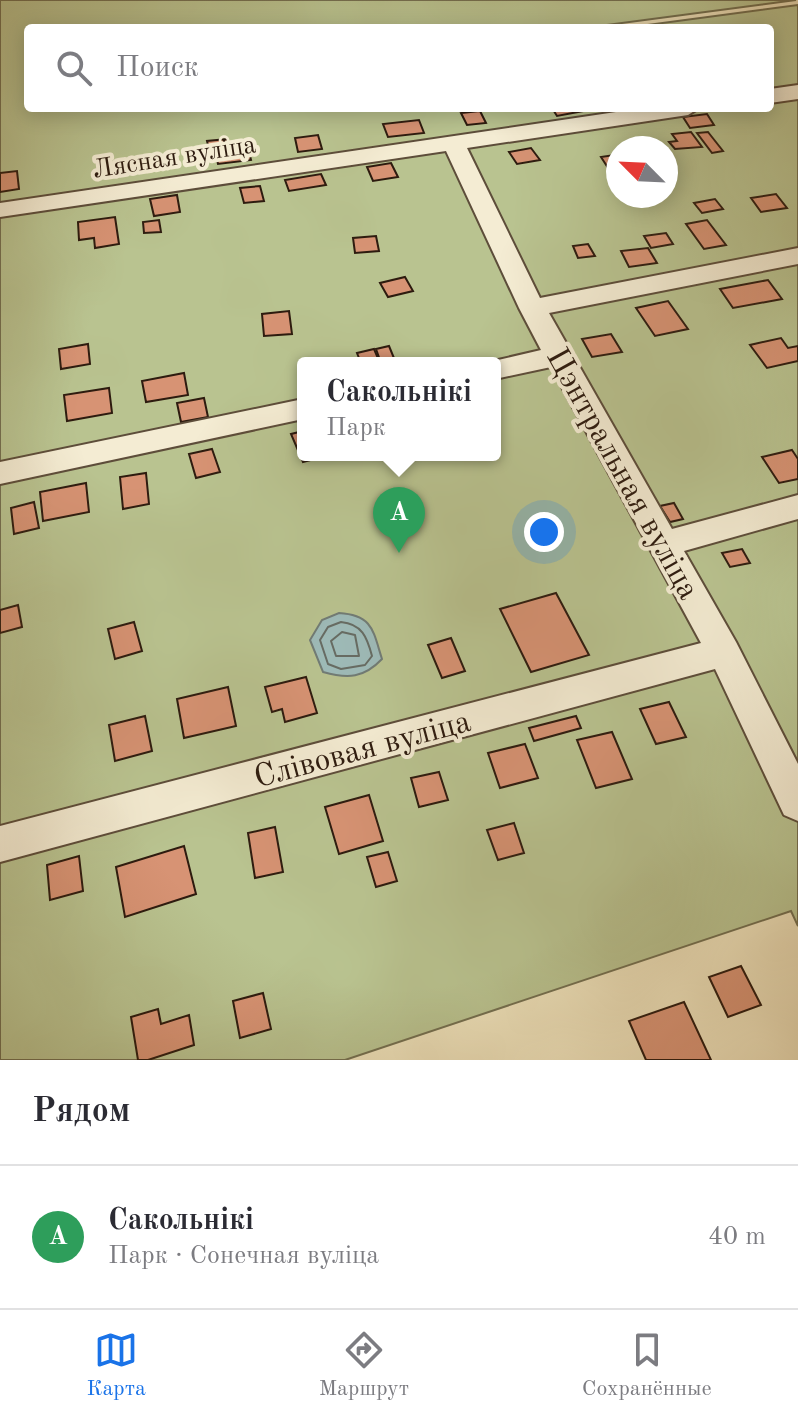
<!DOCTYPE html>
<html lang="ru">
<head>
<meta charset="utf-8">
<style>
	:root { --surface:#fff; --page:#f2f2f3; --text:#2b2b33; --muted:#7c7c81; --line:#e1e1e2; --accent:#1a73e8 }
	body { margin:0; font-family:"Old Standard TT",serif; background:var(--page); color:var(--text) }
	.compass { position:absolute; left:606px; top:136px; width:72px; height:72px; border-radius:50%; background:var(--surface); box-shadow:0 4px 20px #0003; rotate:294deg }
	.you { position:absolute; left:544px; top:532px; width:28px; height:28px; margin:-20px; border:6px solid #fff; border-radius:50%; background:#1a73e8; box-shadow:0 0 0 12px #1a73e833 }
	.badge { display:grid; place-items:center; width:52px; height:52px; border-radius:50%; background:var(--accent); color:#fff; font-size:26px; font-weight:700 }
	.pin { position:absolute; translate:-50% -66px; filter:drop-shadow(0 2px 4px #0008) }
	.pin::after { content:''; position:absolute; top:42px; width:28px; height:24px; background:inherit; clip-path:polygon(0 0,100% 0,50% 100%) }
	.popup { position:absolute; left:297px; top:357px; width:204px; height:104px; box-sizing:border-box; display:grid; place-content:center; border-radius:8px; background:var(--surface); filter:drop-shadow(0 2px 6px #0005); font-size:26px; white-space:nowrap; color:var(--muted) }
	.popup b { font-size:30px; color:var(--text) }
	.popup::after { content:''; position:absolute; left:50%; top:100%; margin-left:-16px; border:16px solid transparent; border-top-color:var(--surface) }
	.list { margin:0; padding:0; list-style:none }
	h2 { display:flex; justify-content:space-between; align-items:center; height:104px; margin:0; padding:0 32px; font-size:34px }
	h2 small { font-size:26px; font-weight:400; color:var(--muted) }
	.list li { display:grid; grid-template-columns:52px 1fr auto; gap:24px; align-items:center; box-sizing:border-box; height:144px; padding:0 32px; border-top:2px solid var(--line) }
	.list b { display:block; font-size:30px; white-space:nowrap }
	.list p { margin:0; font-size:26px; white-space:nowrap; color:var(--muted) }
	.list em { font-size:26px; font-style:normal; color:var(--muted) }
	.icon { flex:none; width:44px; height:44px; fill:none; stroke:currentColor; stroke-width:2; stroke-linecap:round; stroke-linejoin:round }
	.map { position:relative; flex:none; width:798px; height:1060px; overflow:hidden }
	.search { position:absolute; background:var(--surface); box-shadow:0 4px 20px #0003; left:24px; right:24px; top:24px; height:88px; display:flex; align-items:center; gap:20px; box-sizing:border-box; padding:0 28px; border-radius:8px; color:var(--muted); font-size:30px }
	.sheet { height:248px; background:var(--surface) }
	nav { display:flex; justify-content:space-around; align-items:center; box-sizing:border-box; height:112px; border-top:2px solid var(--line); background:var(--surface); font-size:22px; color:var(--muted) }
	nav a { display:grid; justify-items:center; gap:4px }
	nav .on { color:var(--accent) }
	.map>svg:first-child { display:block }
	.green { fill:#b9c390; stroke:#736f50; stroke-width:2; fill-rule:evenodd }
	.water { fill:#9ebcba; stroke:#717c76; stroke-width:2 }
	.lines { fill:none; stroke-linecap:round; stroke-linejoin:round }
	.shore { stroke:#666c64; stroke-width:2 }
	.building { fill:#d79374; stroke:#2d1b0f; stroke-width:2 }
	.minor-casing { stroke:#5d4d3a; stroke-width:4 }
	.minor { fill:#f4ecd3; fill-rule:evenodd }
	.labels { text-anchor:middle; stroke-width:8; stroke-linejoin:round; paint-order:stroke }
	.far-street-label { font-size:26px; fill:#2d1b0f; stroke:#f4ecd3 }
	.street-label { font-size:32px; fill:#2d1b0f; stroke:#f4ecd3 }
</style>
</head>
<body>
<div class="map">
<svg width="798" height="1060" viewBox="0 0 798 1060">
	<rect width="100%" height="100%" fill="#eee2bb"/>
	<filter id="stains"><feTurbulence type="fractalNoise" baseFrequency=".0025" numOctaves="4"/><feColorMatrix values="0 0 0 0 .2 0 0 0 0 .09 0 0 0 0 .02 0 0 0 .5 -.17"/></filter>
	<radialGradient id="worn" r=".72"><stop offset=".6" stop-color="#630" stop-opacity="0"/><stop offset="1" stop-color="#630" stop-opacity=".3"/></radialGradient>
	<!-- green -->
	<path class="green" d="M0,0H796L584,28H28V108H770V28H625L798,5V926L791,911L345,1060H0ZM618,148H666V196H618ZM303,363H495V455H303Z"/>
	<!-- water -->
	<path class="water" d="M339,613C373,615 373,631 382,659C364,678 348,679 323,672L310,640L322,620Z"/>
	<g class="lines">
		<!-- shore -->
		<g class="shore">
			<path d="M341,622C362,624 367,637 372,656L365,665L341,669L328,664L320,640L328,627Z"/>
			<path d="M342,632L355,635L359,656H336L331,641Z"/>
		</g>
	</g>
	<!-- building -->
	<g class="building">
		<path d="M552,108H580L583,111L557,116Z"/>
		<path d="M480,111L486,123L467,125L461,113Z"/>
		<path d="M707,114L714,125L690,128L683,117Z"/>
		<path d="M419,120L424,133L388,137L383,124Z"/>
		<path d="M691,132L702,147L675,149L669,142L677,141L672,134Z"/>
		<path d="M708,132L723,151L712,153L697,133Z"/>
		<path d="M318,135L322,149L298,152L295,138Z"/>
		<path d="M227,139L228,147L209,149L207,141Z"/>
		<path d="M248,148L251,160L218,164L215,152Z"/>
		<path d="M531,148L540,160L517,164L509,152Z"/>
		<path d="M614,155L618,170L610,171L601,157Z"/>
		<path d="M391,163L398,177L373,181L367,167Z"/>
		<path d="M17,171L19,189L0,192V173Z"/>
		<path d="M321,174L326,185L289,191L285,180Z"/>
		<path d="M260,186L264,201L244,203L240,188Z"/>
		<path d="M776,194L787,208L761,212L751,198Z"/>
		<path d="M177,195L180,212L154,216L150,199Z"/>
		<path d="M715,199L723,209L702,213L694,203Z"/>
		<path d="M115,217L119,244L95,248L94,238L79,240L78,222Z"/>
		<path d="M159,220L161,232L144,233L143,222Z"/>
		<path d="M707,220L726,245L704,249L686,224Z"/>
		<path d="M666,233L673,244L651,248L644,236Z"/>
		<path d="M376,236L379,251L355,253L353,238Z"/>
		<path d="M588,244L595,256L578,258L573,246Z"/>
		<path d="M648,248L657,263L629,267L621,251Z"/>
		<path d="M405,277L413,291L388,297L380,283Z"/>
		<path d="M768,280L782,299L733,308L720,289Z"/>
		<path d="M668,301L688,329L655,336L636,308Z"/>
		<path d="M289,311L292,334L264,336L262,314Z"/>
		<path d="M611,334L622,352L592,357L582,339Z"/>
		<path d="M781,338L788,348L798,346V361L767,368L750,345Z"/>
		<path d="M88,344L90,364L61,369L59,349Z"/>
		<path d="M389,346L396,363H381L376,349Z"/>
		<path d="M374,349L380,363H361L357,353Z"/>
		<path d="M184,373L188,395L146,402L142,381Z"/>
		<path d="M109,388L112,413L67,421L64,395Z"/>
		<path d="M204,398L208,417L181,422L177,403Z"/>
		<path d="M303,431V455H329L303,462L291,434Z"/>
		<path d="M212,449L220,472L196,478L189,454Z"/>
		<path d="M792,450L798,459V479L779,483L762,457Z"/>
		<path d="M146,473L149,504L123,509L120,477Z"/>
		<path d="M86,483L89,512L43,521L40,492Z"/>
		<path d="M34,502L39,528L14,534L11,508Z"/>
		<path d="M674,503L683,519L670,522L660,506Z"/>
		<path d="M742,549L750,563L730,567L722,553Z"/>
		<path d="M556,593L589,655L531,672L500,609Z"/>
		<path d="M18,605L22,627L0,633V610Z"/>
		<path d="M134,622L142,651L115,659L108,629Z"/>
		<path d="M451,638L465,671L442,678L428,645Z"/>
		<path d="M306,677L317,713L285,722L282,709L272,712L265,687Z"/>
		<path d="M228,687L236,726L184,738L177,699Z"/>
		<path d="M669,702L686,737L656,744L640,709Z"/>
		<path d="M145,716L152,751L115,761L109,725Z"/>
		<path d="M576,716L581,728L534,741L529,728Z"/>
		<path d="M612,732L632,779L596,788L577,740Z"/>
		<path d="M525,744L538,778L500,788L488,753Z"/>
		<path d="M439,772L448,800L419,807L411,778Z"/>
		<path d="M369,795L383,841L339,854L325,807Z"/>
		<path d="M514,823L524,853L498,860L487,830Z"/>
		<path d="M275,827L283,872L255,878L248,833Z"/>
		<path d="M184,846L196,894L125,917L116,867Z"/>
		<path d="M388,852L397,881L376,887L367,857Z"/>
		<path d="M79,856L83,891L50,900L47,865Z"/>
		<path d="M741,966L761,1005L728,1017L709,977Z"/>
		<path d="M263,993L271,1029L240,1038L233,1001Z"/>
		<path d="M684,1002L711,1060H646L629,1021Z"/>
		<path d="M158,1009L161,1024L189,1015L194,1045L148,1060H138L131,1017Z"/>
	</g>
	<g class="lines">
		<defs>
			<g id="minor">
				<path d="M798,85V99L770,103V89Z"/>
				<path d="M643,108H699L688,115L467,148L540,298L798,248V264L549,313L672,529L798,495V519L684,551L736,642L798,764V821L784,815L715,669L0,862V826L701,643L551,367L495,379V363H485L541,350L519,308L446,151L0,217V203Z"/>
				<path d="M303,399V419L0,484V462Z"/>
			</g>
		</defs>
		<!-- minor casing -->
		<use href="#minor" class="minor-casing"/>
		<!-- minor -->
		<use href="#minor" class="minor"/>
	</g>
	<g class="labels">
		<!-- far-street labels -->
		<g class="far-street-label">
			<text transform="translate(174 156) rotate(-9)" y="9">Лясная вуліца</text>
		</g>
		<!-- street labels -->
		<g class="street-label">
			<text transform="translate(624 473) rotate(61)" y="11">Цэнтральная вуліца</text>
			<text transform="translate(362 748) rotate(-15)" y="11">Слівовая вуліца</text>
		</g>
	</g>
	<rect width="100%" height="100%" filter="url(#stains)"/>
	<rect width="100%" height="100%" fill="url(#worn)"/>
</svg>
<svg class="compass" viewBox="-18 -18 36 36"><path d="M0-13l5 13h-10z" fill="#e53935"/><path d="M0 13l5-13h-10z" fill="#7c7c81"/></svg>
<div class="you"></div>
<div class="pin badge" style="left:399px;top:553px;background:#2e9e5b">A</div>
<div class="popup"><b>Сакольнікі</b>Парк</div>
<div class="search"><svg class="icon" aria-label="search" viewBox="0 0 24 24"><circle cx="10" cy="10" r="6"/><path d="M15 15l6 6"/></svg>Поиск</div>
</div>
<section class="sheet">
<h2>Рядом<small></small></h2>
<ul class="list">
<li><span class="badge" style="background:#2e9e5b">A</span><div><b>Сакольнікі</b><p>Парк · Сонечная вуліца</p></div><em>40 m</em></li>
</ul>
</section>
<nav>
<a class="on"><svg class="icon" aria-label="map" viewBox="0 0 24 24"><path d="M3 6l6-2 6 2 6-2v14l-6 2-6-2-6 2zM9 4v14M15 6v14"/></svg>Карта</a>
<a><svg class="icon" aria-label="directions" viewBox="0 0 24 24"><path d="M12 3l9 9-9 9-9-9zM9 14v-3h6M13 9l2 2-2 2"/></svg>Маршрут</a>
<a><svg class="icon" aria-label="saved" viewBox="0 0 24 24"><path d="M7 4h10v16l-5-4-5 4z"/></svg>Сохранённые</a>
</nav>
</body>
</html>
